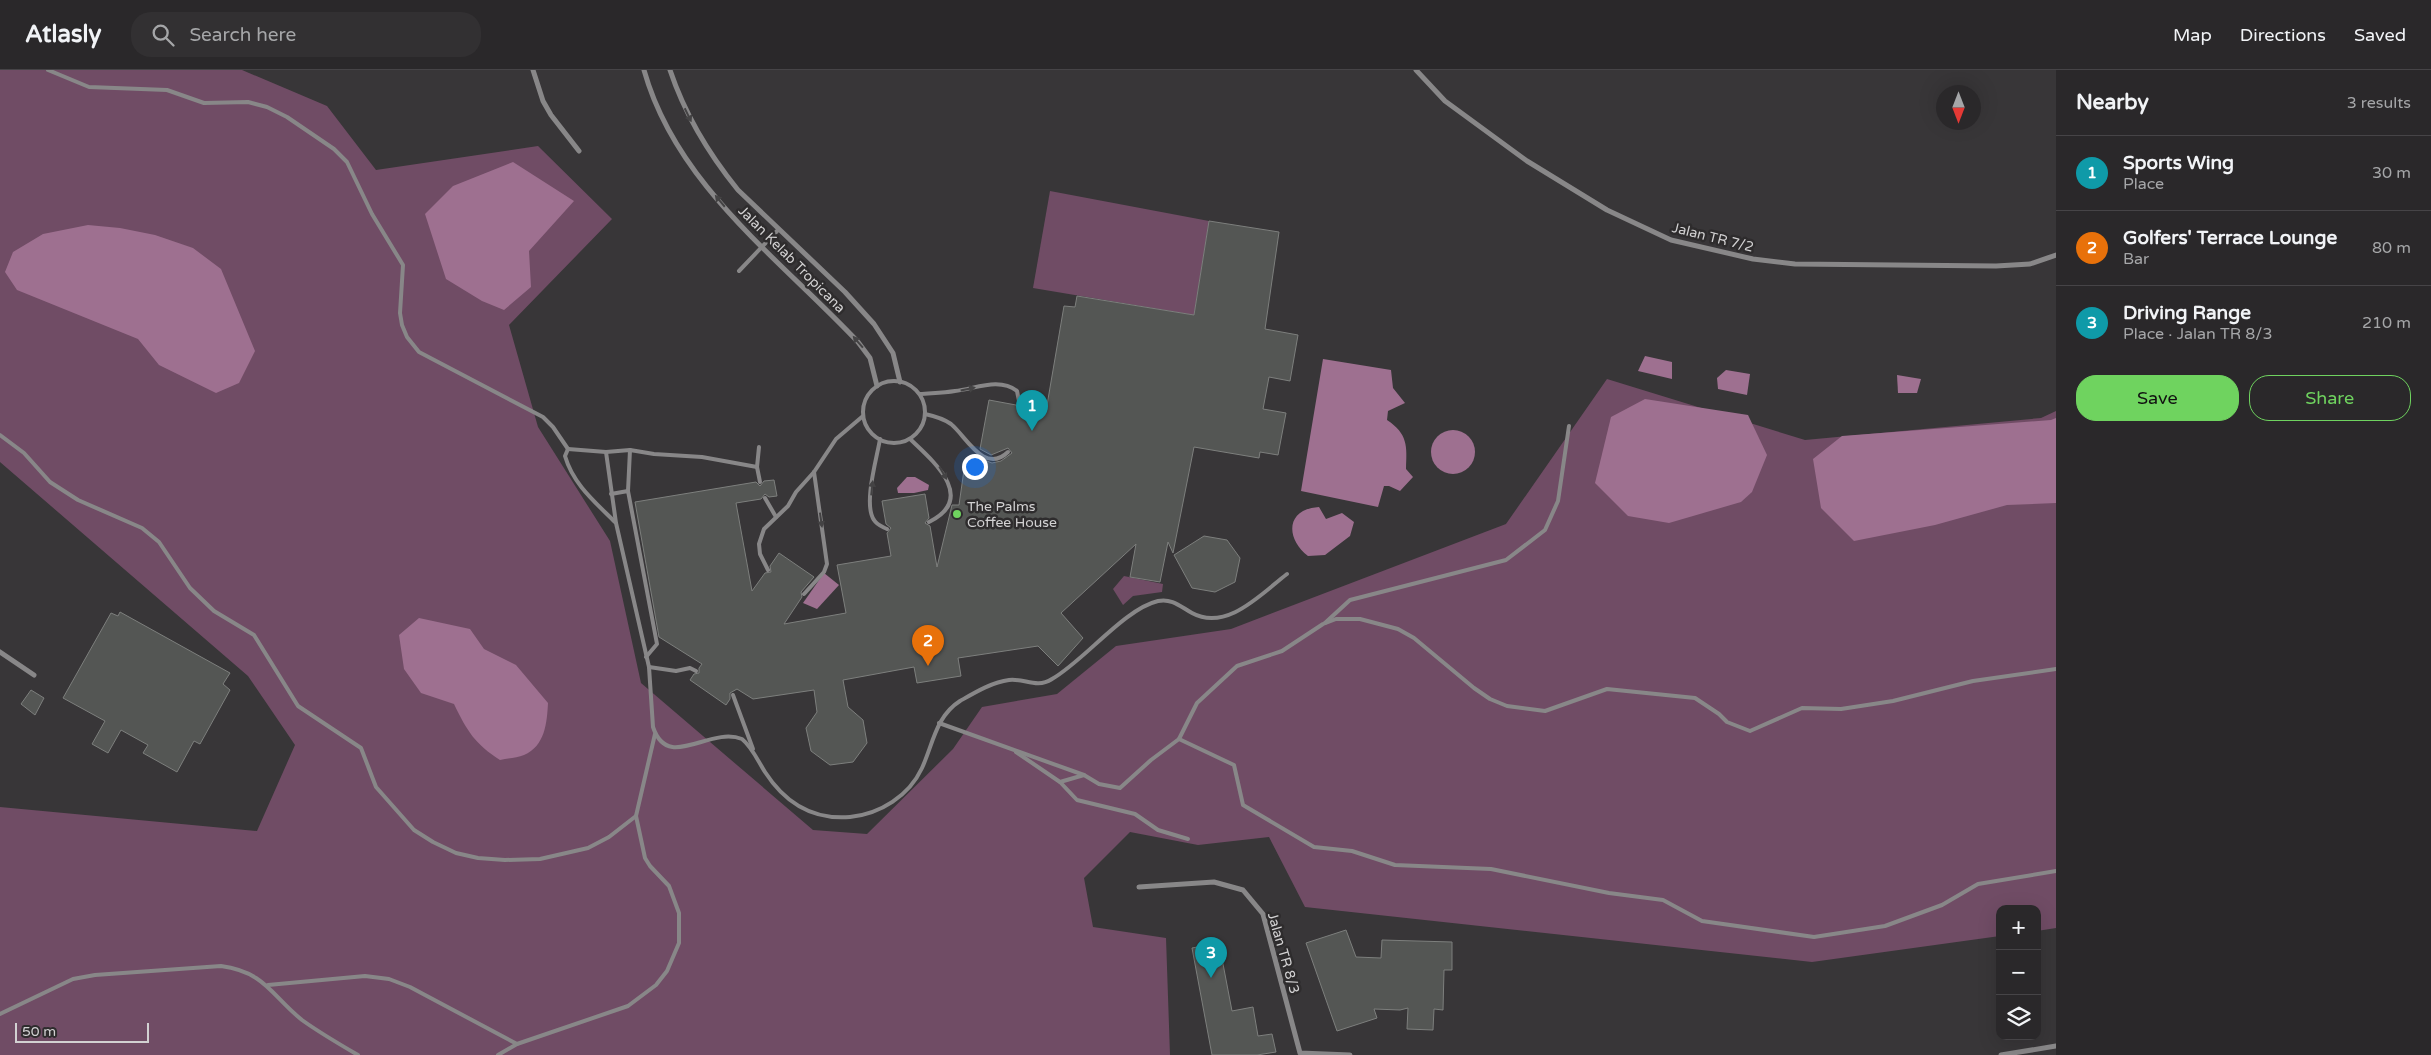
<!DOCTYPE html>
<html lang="en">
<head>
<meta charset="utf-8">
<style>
	:root { --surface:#2a282a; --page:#323032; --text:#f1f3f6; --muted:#a5a6a8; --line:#464447; --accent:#6fd35f }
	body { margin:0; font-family:"Varela Round",sans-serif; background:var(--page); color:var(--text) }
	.controls { position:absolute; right:15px; bottom:15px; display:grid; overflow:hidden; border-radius:10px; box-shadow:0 5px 20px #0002 }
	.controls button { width:45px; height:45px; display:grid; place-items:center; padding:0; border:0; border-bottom:1px solid var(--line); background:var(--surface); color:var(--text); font:25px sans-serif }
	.compass { position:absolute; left:1936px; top:15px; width:45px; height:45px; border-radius:50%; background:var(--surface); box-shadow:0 5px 20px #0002; rotate:180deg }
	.scale { position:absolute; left:15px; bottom:12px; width:134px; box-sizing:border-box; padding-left:5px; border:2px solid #d2d1d2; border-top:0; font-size:14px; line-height:18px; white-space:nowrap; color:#d2d1d2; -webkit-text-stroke:4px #2e2c2d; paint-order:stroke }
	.you { position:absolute; left:974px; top:396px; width:18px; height:18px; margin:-12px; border:4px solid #fff; border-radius:50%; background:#1a73e8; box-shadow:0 0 0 8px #1a73e833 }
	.badge { display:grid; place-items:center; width:32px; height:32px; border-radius:50%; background:var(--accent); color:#fff; font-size:16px; font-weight:700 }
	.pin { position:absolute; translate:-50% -41px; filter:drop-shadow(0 1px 2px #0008) }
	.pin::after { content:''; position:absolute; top:26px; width:18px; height:15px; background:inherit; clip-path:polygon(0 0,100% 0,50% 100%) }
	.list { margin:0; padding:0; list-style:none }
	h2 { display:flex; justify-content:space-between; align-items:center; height:65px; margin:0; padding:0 20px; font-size:21px }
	h2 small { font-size:16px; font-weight:400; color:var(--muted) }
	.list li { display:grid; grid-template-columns:32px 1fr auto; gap:15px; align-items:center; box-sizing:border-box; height:75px; padding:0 20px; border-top:1px solid var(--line) }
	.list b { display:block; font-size:19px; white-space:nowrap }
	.list p { margin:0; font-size:16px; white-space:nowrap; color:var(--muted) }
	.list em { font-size:16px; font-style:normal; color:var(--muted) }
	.actions { display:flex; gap:10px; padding:15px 20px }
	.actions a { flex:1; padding:11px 0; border:1px solid var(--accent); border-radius:20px; text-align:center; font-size:18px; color:var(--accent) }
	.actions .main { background:var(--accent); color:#111 }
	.icon { flex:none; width:28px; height:28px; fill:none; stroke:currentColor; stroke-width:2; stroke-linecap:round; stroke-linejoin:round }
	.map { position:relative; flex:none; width:2056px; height:985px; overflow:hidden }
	header { display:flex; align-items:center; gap:30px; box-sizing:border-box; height:70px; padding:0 25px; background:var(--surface); border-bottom:1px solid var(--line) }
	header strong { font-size:24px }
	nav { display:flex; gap:28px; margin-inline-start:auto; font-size:18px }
	.search { width:350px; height:45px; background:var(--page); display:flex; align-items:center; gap:12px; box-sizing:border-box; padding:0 18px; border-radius:20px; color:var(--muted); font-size:19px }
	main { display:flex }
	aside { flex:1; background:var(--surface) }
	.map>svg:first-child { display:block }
	.green { fill:#704c65 }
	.water { fill:#9e7090 }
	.building { fill:#545654; stroke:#7d7f7d }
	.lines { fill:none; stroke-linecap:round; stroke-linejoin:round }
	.lane { stroke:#888788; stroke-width:4 }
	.street { stroke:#888788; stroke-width:5 }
	.oneway { fill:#444344 }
	.poi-dot { fill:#6fd35f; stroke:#2e2c2d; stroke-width:2 }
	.labels { text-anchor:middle; stroke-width:5; stroke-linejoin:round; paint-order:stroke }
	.street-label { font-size:14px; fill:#d2d1d2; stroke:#2e2c2d }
	.poi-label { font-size:14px; fill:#d2d1d2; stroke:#2e2c2d; text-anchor:start }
</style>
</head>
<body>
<header>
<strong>Atlasly</strong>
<div class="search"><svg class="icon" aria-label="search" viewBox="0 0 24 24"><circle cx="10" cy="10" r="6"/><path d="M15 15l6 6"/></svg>Search here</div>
<nav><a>Map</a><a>Directions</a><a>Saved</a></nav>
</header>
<main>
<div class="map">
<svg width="2056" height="985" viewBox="0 0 2056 985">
	<rect width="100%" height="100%" fill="#383638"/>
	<!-- green -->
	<g class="green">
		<path d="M0,0H242L327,36L376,100L538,76L612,149L509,255L538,357L610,471L641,613L813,760L867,764L953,679L982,637L1057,624L1116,576L1231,559L1506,454L1607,309L1805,370L2041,348L2056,341V858L2037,861V839H2000V866L1812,892L1305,837L1269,767L1198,775L1130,762L1084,808L1093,857L1166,868L1170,985H0V737L257,761L295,675L248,606L0,392Z"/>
		<path d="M1050,121L1209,151L1194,245L1033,218Z"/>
		<path d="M1124,506L1163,514L1162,522L1133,526L1123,535L1113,519Z"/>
	</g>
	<!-- water -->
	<g class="water">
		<path d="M513,92L574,131L529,181L531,217L504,240L482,231L446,209L425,144L453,116Z"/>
		<path d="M88,155L120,158L155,165L193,178L221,199L255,281L239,313L216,323L159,295L138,269L17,220L5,202L13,182L43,164Z"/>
		<path d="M1645,286L1672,292V309L1638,301Z"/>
		<path d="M1323,289L1391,300L1393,318L1405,333L1388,341L1387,350C1408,364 1407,376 1406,399L1413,407L1400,421L1389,416H1384L1378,437L1301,421Z"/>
		<path d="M1726,300L1750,304L1747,325L1718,319L1717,308Z"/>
		<path d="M1897,305L1921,309L1917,323H1898Z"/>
		<path d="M1645,329L1748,345L1767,385L1752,422L1741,432L1669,453L1628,446L1595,413L1611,347Z"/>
		<path d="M2056,348V433L2007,435L1935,455L1854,471L1821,438L1813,389L1842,366L2051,350Z"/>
		<circle cx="1453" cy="382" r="22"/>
		<path d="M907,407H915L929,415L928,420L914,423H898L897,418Z"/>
		<path d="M1319,437L1326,449L1342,443L1354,452L1350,466L1325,485L1308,486C1285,468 1286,439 1319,437Z"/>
		<path d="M824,503L839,515L817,539L803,533Z"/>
		<path d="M419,548L470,559L484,579L516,595L548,633C547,653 545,676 524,685C517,688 508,688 500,690C475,674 467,661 454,634L421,623L404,599L399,565Z"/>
	</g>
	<!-- building -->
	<g class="building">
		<path d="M1209,151L1279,162L1265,259L1298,265L1290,311L1269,307L1263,339L1286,343L1278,385L1260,382L1259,388L1194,377L1173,483L1168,472L1160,512L1130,507L1136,474L1061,543L1083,568L1058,596L1038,576L958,588L961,606L917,613L914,597L843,610L848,637L863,650L867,673L853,692L830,695L811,681L806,658L817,642L814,620L753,629L737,619L730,623V629L726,635L690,610L694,604L699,603V598L702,594L659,567L635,432L756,412L760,416L764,411L774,410L777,426L769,427L765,424L761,429L736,433L752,521L765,503L771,502L770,496L779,483L814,507L801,522L802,527L784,554L846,543L837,495L891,486L887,463L891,458L886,454L882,431L925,424L929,448L925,453L930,456L937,497L952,435H959L964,400L976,403L979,388L992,393L1001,391L1012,383L1008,378L991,385L980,379L989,330L1016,335L1019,340L1024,336L1046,341L1064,236L1075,237L1077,226L1194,245Z"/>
		<path d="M1204,466L1227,470L1240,488L1235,512L1215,522L1192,518L1174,485Z"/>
		<path d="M120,542L230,603L223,614L230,620L200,674L194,671L177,702L143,683L148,675L121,660L108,683L92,674L105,651L63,628L111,543L118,546Z"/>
		<path d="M31,620L44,628L35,645L21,634Z"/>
		<path d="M1346,860L1356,887L1381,888L1382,870L1452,872V900H1444L1443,940L1434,939L1433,960L1407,959L1408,938L1400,940L1374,939L1377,948L1337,961L1306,873Z"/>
		<path d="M1219,873L1232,941L1253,937L1258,966L1272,964L1276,982L1257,985H1212L1192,878Z"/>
	</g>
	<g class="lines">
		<!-- lane -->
		<g class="lane">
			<path d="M48,0L89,17L167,20L204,33L248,32L267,37L287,47L334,79L347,92L372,144L403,195L400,243L402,255L407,267L419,282L543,347L553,357L568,379"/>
			<path d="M739,201L778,160"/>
			<circle cx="894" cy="342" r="31"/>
			<path d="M920,324C931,323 943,323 955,321C975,319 999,307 1017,321L1020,336"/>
			<path d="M925,344C934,346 944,349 951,354C966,366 984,405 1008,382"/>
			<path d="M0,365L24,383L50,412L78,430L142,458L159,472L190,518L214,541L254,565L298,636L361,678L376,717L414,760L433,772L456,783L478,788L505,790L540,789L588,778L609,767L636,746"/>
			<path d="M880,369C877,388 863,434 874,450C877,455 881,456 887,459"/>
			<path d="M910,369C932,390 978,428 929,452"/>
			<path d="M759,377L757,397L760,412"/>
			<path d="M568,379L606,382L630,380L654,384L702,387L757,397"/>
			<path d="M568,379L565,386C573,414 595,432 615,452"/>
			<path d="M606,382L616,453L649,597L653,657C668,702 709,656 742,669C752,677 758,691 765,702C785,733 813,750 850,747C880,744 909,726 922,698C933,674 936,646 960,631C974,623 992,612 1009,610C1025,608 1036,619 1052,609C1084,591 1124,539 1158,531C1172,528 1181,537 1192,543C1227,562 1262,523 1287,504"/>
			<path d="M628,421L630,380"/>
			<path d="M611,424L628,421L657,574L646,587"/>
			<path d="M765,428L776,447"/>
			<path d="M768,500L760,484L759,474L764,459L788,436L796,422L814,402L836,369L863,346"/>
			<path d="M804,524L824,502L827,494L814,402"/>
			<path d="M1325,553L1350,530L1506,490L1545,460L1558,431L1569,356"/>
			<path d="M649,597L676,601L690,598L696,601"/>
			<path d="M733,625L753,679"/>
			<path d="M939,653L1084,705L1099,714L1120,718L1151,690L1179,669L1197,633L1237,596L1282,581L1323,554L1336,549H1360L1398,559L1414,568L1474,618L1490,629L1507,636L1545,641L1607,619L1695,628L1719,644L1727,652L1750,661L1802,638L1841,639L1893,631L1973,611L2056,599"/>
			<path d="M1179,669L1234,695L1243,735L1314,777L1352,781L1395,795L1491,799L1609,823L1663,830L1702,851L1814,867L1885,856L1942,835L1978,814L2056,801"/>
			<path d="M1016,682L1060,712L1084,705"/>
			<path d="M1060,712L1077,730L1135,744L1158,760L1188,769"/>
			<path d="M268,915L365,906L389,909L410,917L517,974"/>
			<path d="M0,944L73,909L95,905L221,896C265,902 271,925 302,950C320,963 339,974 358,985"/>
			<path d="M498,985L517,974L628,936L656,915L667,901L679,873V843L669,816L650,796L645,788L636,746L655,664"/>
		</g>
		<!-- street -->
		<g class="street">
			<path d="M533,0L543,31L551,45L579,81"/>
			<path d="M644,0C676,115 780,189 858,272L870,288L877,316"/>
			<path d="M670,0C685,45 708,83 738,120L845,222L874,254L893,283L900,312"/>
			<path d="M1416,0L1445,31L1527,91L1607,140L1671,170L1753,189L1795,194L1996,196L2030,194L2056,185"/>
			<path d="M0,582L34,605"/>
			<path d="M1139,817L1214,812L1243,820L1263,844L1300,983L1350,985"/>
			<path d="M2001,985L2056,976"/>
		</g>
	</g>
	<!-- one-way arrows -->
	<defs><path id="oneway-solid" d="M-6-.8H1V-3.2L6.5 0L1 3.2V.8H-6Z" transform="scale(1.25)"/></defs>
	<g class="oneway">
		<use href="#oneway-solid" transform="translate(688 45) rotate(64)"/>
		<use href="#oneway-solid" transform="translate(720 131) rotate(-130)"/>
		<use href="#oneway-solid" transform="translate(858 272) rotate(-131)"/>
		<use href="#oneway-solid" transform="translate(968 319) rotate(-12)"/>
		<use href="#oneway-solid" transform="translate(943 403) rotate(60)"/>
		<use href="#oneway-solid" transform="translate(872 418) rotate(-84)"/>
		<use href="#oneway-solid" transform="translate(821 450) rotate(82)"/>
	</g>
	<!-- markers -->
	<circle class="poi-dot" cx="957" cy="444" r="5"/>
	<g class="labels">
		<!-- street labels -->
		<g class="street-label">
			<text transform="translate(1713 167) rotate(14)" y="5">Jalan TR 7/2</text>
			<text transform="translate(792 189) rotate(45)" y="5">Jalan Kelab Tropicana</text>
			<text transform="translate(1284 883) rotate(74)" y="5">Jalan TR 8/3</text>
		</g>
		<!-- poi labels -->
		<g class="poi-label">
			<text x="967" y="441">The Palms<tspan x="967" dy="16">Coffee House</tspan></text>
		</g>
	</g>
</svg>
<div class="controls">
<button>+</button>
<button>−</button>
<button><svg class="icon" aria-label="layers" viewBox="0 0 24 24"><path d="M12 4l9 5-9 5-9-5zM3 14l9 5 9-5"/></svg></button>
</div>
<svg class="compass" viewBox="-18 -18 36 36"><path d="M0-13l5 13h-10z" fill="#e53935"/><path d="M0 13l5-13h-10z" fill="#a5a6a8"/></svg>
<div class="scale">50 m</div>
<div class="you"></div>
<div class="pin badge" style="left:1032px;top:361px;background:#0f9aa8">1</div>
<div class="pin badge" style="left:928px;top:596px;background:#e8710a">2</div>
<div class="pin badge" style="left:1211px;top:908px;background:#0f9aa8">3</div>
</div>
<aside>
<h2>Nearby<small>3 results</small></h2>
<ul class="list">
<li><span class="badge" style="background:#0f9aa8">1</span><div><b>Sports Wing</b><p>Place</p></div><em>30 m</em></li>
<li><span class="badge" style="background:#e8710a">2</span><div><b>Golfers' Terrace Lounge</b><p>Bar</p></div><em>80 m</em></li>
<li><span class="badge" style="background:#0f9aa8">3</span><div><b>Driving Range</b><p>Place · Jalan TR 8/3</p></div><em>210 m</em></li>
</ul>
<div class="actions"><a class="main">Save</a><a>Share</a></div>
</aside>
</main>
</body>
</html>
